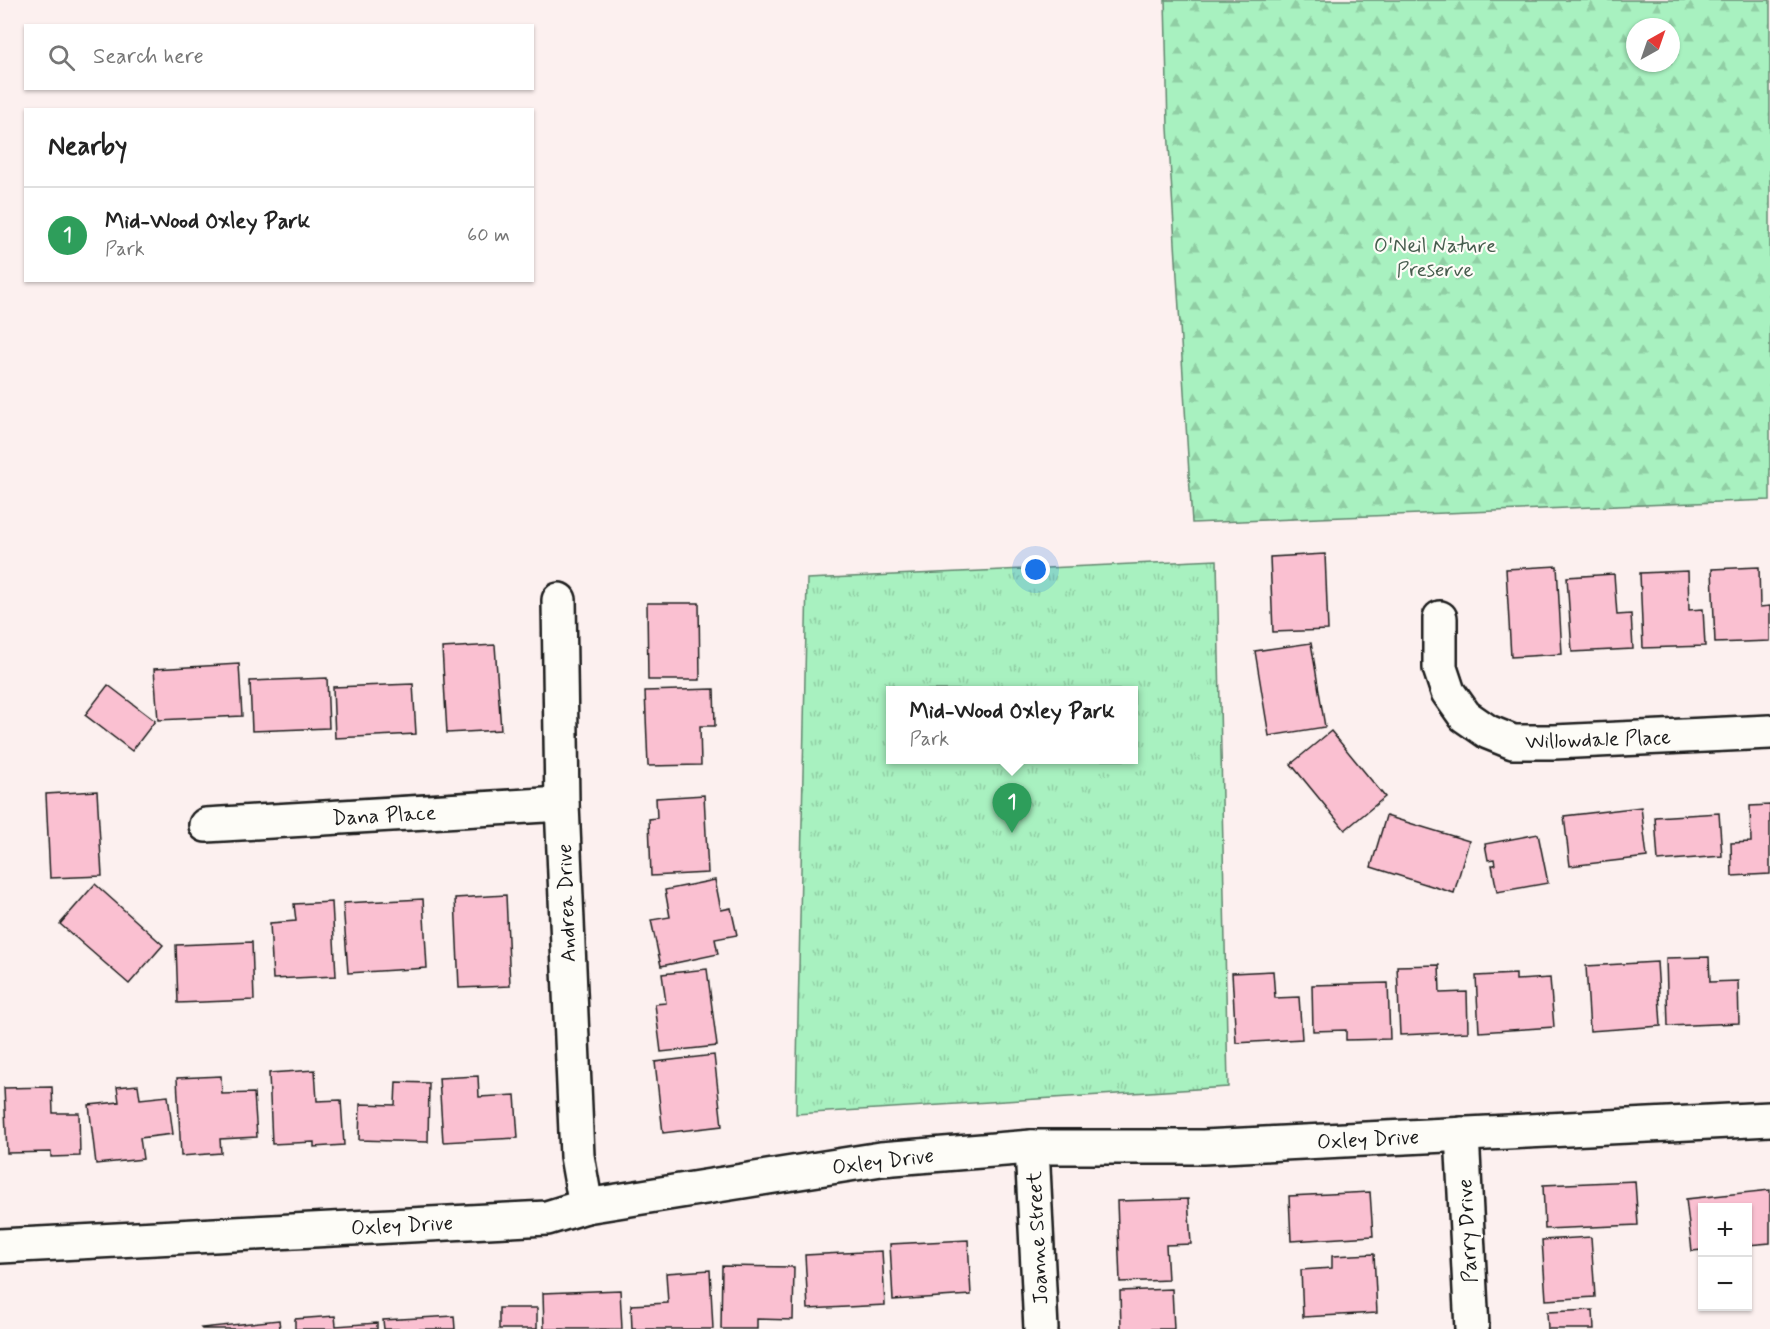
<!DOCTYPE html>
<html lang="en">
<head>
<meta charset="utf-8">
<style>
	:root { --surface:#fff; --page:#f2f2f2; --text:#222; --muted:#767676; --line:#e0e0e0; --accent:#c8321e }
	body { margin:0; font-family:Mynerve,sans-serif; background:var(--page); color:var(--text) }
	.controls { position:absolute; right:18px; bottom:18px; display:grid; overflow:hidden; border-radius:0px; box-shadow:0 2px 4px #0004 }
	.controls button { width:54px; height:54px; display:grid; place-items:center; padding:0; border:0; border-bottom:2px solid var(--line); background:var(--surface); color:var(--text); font:30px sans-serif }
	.compass { position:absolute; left:1626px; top:18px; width:54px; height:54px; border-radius:50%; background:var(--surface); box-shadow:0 2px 4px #0004; rotate:40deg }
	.you { position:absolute; left:1036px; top:570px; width:21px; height:21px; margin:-15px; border:4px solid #fff; border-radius:50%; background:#1a73e8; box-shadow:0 0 0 9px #1a73e833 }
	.badge { display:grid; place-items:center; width:39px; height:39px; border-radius:50%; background:var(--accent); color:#fff; font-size:20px; font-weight:700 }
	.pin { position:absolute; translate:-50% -50px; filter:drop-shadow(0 2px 3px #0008) }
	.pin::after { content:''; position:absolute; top:32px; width:21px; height:18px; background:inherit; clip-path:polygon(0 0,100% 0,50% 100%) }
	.popup { position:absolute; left:886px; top:686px; width:252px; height:78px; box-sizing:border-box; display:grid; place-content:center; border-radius:0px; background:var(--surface); filter:drop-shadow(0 2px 4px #0005); font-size:20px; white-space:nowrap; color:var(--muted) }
	.popup b { font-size:22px; color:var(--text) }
	.popup::after { content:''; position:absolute; left:50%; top:100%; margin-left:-12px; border:12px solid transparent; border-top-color:var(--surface) }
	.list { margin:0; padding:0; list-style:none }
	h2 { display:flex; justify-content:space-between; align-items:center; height:78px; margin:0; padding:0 24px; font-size:26px }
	h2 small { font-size:20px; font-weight:400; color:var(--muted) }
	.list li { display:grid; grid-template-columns:39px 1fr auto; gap:18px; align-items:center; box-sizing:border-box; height:96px; padding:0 24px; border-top:2px solid var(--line) }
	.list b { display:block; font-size:22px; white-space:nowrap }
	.list p { margin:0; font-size:20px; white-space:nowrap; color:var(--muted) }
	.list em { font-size:20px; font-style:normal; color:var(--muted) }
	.icon { flex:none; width:33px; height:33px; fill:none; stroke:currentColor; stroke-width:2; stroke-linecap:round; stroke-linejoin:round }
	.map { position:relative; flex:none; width:1770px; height:1329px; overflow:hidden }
	.search { position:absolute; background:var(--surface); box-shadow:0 2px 4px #0004; left:24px; top:24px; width:510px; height:66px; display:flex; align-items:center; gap:15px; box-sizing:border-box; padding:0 21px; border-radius:0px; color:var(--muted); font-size:22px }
	.panel { position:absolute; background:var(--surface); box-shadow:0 2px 4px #0004; left:24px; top:108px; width:510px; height:174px; border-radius:0px }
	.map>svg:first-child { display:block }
	.forest { fill:url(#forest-firs); stroke:#62866e; stroke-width:1.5; fill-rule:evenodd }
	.park { fill:url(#park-tufts); stroke:#62866e; stroke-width:1.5; fill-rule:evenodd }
	.building { fill:#fac0d1; stroke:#1c1c1c; stroke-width:1.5 }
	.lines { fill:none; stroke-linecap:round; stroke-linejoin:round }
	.minor-casing { stroke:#1c1c1c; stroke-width:38 }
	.minor { stroke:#fdfcf7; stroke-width:33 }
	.labels { text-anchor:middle; stroke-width:4.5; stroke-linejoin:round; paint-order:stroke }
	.park-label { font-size:21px; fill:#465c4d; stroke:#fdfcf7 }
	.street-label { font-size:21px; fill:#1c1c1c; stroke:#fdfcf7 }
</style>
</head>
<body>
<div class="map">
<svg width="1770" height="1329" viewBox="0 0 1770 1329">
	<defs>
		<pattern id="forest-firs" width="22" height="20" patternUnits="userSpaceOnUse" patternTransform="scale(1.5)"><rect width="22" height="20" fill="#a8f1c0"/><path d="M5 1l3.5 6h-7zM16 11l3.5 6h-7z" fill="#90cea4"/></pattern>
		<pattern id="park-tufts" width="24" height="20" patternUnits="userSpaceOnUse" patternTransform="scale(1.5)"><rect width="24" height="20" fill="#a8f1c0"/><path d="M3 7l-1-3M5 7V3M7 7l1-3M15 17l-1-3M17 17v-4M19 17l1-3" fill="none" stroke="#90cea4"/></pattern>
	</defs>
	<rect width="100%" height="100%" fill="#fcf0ef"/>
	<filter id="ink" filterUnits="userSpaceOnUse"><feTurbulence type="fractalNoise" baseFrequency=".0167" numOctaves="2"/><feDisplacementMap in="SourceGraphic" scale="12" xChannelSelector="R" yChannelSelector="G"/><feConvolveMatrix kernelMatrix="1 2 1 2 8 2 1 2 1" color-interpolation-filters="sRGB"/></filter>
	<g filter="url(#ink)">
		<!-- forest -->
		<path class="forest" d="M1165,0H1770V500L1192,523L1168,128ZM1635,27H1671V63H1635Z"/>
		<!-- park -->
		<path class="park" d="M1217,560L1228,1087L796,1114L807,579ZM890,690H1134V760H890Z"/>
		<!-- building -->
		<g class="building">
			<path d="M1325,554L1328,630L1273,632L1270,557Z"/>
			<path d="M1557,566L1562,654L1511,657L1506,569Z"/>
			<path d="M1759,567L1760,607L1770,606V641L1715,643L1712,569Z"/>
			<path d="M1688,571L1689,610L1703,609L1705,646L1643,648L1640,573Z"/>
			<path d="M1614,574L1617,615L1631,614L1633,649L1572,652L1567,577Z"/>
			<path d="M647,603H699L700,680H648Z"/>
			<path d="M1311,643L1325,727L1269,736L1255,651Z"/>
			<path d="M495,645L501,730L447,733L442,648Z"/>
			<path d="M239,664L242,716L158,720L154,669Z"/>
			<path d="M327,678L329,728L252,731L250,681Z"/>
			<path d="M413,684L416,734L335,738L333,687Z"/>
			<path d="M108,685L155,721L132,751L85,715Z"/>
			<path d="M714,689L715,726H700L701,765L648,766L645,691Z"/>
			<path d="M1331,731L1385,797L1345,830L1291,764Z"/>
			<path d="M97,791L102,876L50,878L46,794Z"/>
			<path d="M704,795L708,873L651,876L649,819L657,818L656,798Z"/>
			<path d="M1770,805V874L1732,876L1731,843L1751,842L1750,806Z"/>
			<path d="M1641,807L1647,857L1570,866L1564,816Z"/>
			<path d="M1719,813L1722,856L1658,861L1655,817Z"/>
			<path d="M1386,816L1469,841L1454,893L1371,867Z"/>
			<path d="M1538,834L1548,883L1497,892L1492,865H1495L1494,859L1488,860L1485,844Z"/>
			<path d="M715,880L721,910L731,908L737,935L715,939L718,954L661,966L651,920L670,917L665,890Z"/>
			<path d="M95,884L163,945L129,984L60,924Z"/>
			<path d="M506,895L510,986L459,988L455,898Z"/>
			<path d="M423,899L427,968L348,973L343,903Z"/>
			<path d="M332,902L336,976L273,979L270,923L296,921L294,904Z"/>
			<path d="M252,942L254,1000L178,1003L176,945Z"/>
			<path d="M1709,957L1710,982L1738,981L1739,1023L1668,1026L1666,958Z"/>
			<path d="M1657,962L1661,1026L1590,1031L1586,966Z"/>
			<path d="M1439,965L1440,993L1467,992L1468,1032L1400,1035L1397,966Z"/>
			<path d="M707,969L717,1046L661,1052L655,1004L666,1003L662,974Z"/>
			<path d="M1273,971L1275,998L1299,997L1302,1039L1236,1043L1232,973Z"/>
			<path d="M1516,974V980L1550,978L1554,1027L1479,1032L1476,976Z"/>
			<path d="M1388,983L1390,1039L1346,1040V1030L1313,1031L1312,985Z"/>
			<path d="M714,1055L722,1126L663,1133L655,1062Z"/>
			<path d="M315,1070L317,1101L341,1100L344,1145L314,1147V1142L272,1144L269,1073Z"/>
			<path d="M221,1076L222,1094L254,1093L257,1137L220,1139L221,1153L181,1156L177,1078Z"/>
			<path d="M478,1076L479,1097L515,1095L518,1138L443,1142L439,1078Z"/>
			<path d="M396,1082L429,1083L428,1142L359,1140L360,1104L395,1105Z"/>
			<path d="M138,1085L140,1099L168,1096L173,1134L140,1138L143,1159L96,1164L89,1105L119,1102L117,1087Z"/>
			<path d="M52,1087L53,1113H79L80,1156L51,1157V1152L7,1153L4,1088Z"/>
			<path d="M1635,1181L1638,1225L1545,1229L1543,1185Z"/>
			<path d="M1770,1190V1243L1748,1245V1208H1702V1250L1692,1251L1686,1199Z"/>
			<path d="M1370,1192L1373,1236L1291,1241L1289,1196Z"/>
			<path d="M1188,1199L1191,1244L1166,1245L1168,1280L1120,1282L1117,1201Z"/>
			<path d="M1591,1237L1595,1297L1546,1300L1542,1240Z"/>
			<path d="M968,1240L971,1295L893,1300L890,1244Z"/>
			<path d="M882,1251L885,1305L808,1309L805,1255Z"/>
			<path d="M1374,1254L1377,1313L1303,1317L1301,1270L1332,1268V1256Z"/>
			<path d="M722,1266L794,1267L793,1320L757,1319V1329H721Z"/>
			<path d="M710,1270L713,1329H632L631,1305L668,1303L666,1273Z"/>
			<path d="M1172,1289L1174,1329H1121L1120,1291Z"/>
			<path d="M620,1290L622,1329H544L543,1293Z"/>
			<rect x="499" y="1308" width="38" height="21"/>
			<path d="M1593,1310L1594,1329H1548L1547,1312Z"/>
			<path d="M335,1316L336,1326L377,1323V1329H295V1319Z"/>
			<path d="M454,1316L455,1329H384L383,1320Z"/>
			<path d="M279,1320L280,1329H202L201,1328Z"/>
		</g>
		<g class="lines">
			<defs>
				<g id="minor">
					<path d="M559,600L562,804L577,1156L586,1206"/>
					<path d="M1440,618V668L1448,692L1465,716L1488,732L1513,742H1554L1770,732"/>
					<path d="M206,825L562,804"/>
					<path d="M1462,1134L1472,1329"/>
					<path d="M1032,1147L1041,1329"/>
					<path d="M0,1246L547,1218L586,1206L881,1159L1032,1147H1203L1770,1119"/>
				</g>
			</defs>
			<!-- minor casing -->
			<use href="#minor" class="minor-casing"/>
			<!-- minor -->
			<use href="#minor" class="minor"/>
		</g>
	</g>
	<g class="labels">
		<!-- park labels -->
		<g class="park-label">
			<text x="1435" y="252">O'Neil Nature<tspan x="1435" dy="24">Preserve</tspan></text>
		</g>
		<!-- street labels -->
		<g class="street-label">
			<text transform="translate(1598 739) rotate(-2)" y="7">Willowdale Place</text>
			<text transform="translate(384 815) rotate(-3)" y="7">Dana Place</text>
			<text transform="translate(566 903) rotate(-92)" y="7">Andrea Drive</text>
			<text transform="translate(1368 1139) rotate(-3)" y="7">Oxley Drive</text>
			<text transform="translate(883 1161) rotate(-7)" y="7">Oxley Drive</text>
			<text transform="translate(402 1225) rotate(-3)" y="7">Oxley Drive</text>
			<text transform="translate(1467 1231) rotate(-93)" y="7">Parry Drive</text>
			<text transform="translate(1037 1238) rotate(-93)" y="7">Joanne Street</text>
		</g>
	</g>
</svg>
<div class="controls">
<button>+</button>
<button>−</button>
</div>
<svg class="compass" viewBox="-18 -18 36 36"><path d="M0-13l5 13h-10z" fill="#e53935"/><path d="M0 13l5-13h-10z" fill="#767676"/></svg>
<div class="you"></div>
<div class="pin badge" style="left:1012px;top:833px;background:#2e9e5b">1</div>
<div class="popup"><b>Mid-Wood Oxley Park</b>Park</div>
<div class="search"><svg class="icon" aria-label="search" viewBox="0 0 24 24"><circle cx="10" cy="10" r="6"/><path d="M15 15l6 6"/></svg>Search here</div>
<section class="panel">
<h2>Nearby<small></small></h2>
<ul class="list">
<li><span class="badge" style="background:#2e9e5b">1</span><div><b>Mid-Wood Oxley Park</b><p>Park</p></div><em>60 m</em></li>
</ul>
</section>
</div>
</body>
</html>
